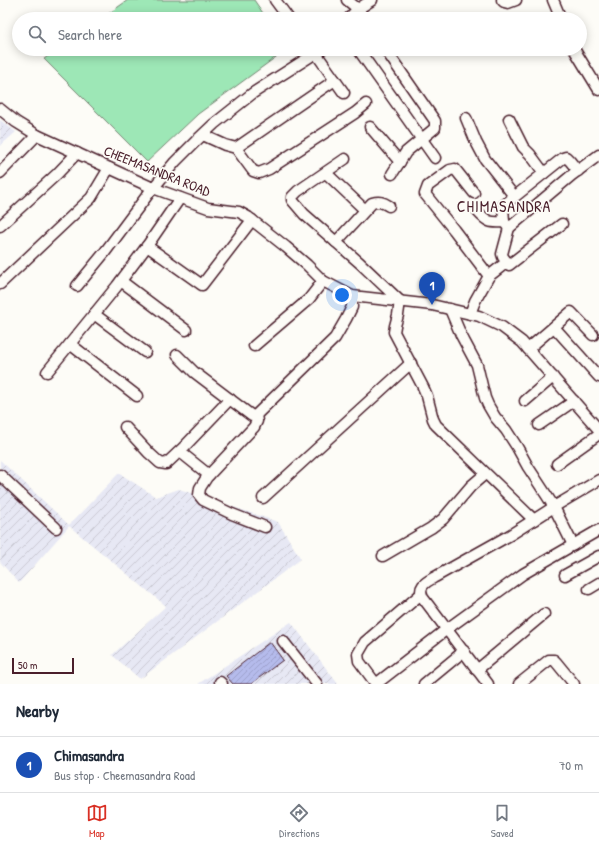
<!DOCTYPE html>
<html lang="en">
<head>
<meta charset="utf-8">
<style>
	:root { --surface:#fff; --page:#f6f6f7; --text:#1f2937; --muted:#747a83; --line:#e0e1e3; --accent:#d93025 }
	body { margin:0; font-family:"Patrick Hand",sans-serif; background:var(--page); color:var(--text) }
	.scale { position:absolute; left:12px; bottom:10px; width:62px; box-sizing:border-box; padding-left:4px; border:2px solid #4a1f2b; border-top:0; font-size:11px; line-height:14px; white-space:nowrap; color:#4a1f2b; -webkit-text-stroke:3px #fdfcf7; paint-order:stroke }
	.you { position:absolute; left:342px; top:295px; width:14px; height:14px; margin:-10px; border:3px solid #fff; border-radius:50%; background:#1a73e8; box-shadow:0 0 0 6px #1a73e833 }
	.badge { display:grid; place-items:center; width:26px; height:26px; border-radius:50%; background:var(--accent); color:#fff; font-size:13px; font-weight:700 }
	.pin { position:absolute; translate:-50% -33px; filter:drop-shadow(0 1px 2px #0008) }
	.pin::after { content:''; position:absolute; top:21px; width:14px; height:12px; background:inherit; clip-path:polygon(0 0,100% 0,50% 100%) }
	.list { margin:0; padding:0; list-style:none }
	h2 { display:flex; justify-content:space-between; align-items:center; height:52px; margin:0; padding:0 16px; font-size:17px }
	h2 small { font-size:13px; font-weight:400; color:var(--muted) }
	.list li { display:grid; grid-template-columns:26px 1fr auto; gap:12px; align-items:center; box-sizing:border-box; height:56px; padding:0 16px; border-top:1px solid var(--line) }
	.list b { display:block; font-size:15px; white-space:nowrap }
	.list p { margin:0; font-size:13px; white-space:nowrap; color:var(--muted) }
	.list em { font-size:13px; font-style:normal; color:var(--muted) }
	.icon { flex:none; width:22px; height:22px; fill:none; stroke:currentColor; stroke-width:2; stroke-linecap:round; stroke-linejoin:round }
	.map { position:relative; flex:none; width:599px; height:684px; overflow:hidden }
	.search { position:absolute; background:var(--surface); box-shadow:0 2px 10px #0003; left:12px; right:12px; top:12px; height:44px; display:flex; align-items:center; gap:10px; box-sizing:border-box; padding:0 14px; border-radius:22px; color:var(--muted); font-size:15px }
	.sheet { height:108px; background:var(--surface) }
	nav { display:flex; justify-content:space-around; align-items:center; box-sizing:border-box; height:56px; border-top:1px solid var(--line); background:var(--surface); font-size:11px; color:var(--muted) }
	nav a { display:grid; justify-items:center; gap:2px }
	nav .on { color:var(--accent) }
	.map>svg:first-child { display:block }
	.industrial { fill:url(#industrial-furrows) }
	.grass { fill:#9de7b6; stroke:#748370 }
	.building { fill:url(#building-hatch); stroke:#4a1f2b }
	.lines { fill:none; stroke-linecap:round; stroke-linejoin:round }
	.minor-casing { stroke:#4a1f2b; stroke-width:13 }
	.minor { stroke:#fdfcf7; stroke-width:10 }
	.labels { text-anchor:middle; stroke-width:3.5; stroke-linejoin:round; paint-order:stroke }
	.street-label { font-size:14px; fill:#4a1f2b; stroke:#fdfcf7 }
	.quarter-label { font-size:16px; letter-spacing:1px; fill:#4a1f2b; stroke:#fdfcf7 }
</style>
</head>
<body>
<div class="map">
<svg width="599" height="684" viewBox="0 0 599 684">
	<defs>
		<pattern id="industrial-furrows" width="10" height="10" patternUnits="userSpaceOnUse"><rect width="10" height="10" fill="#e7e8f4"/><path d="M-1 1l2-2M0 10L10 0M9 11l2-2" fill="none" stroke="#c8c7d1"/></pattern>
		<pattern id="building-hatch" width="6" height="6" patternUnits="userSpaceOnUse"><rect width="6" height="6" fill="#b5bbec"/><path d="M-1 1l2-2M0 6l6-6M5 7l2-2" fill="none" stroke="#9da0cb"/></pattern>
	</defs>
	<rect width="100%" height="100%" fill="#fdfcf7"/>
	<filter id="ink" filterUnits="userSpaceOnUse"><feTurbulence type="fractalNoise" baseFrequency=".025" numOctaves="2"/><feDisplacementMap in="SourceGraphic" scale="8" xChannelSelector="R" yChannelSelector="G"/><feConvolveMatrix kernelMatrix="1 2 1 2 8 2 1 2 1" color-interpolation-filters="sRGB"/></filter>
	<g filter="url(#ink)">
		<!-- industrial -->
		<g class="industrial">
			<path d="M0,120L16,132L0,146Z"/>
			<path d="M0,460L69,525L119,473L156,497L179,489L278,522L301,559L140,679L112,655L166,606L69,526L19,583L0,562Z"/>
			<path d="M291,622L338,684H198Z"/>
		</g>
		<!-- grass -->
		<g class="grass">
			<path d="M128,0H254L267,19H101Z"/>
			<path d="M58,49H287L198,114L147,162L44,59Z"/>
		</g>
		<!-- building -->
		<path class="building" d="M270,642L283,660L251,684H233L226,676Z"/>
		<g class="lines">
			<defs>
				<g id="minor">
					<path d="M275,0L289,19"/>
					<path d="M347,0L358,9L364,19"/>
					<path d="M502,0L504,2L508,3L516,0"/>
					<path d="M553,0L561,19"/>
					<path d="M348,19L358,9L372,0"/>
					<path d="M313,49L344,93"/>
					<path d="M358,49L435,158"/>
					<path d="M385,49L435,121V128L406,152L392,174"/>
					<path d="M574,49L599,90"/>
					<path d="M0,109L16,122L37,135L153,188L208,208L239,212L248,217L286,247L307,265L323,281L352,296L432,305L479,316L502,327L522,342L599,430"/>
					<path d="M466,118L476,142L485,159L514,196"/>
					<path d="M509,119L523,147L530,154L544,173"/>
					<path d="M370,127L400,162"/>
					<path d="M203,135L225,145L236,148L253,171L259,173L269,169L355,113L366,104"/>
					<path d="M236,148L335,80"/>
					<path d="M345,159L298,191L292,197V200L304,214L360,263L400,301"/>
					<path d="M0,173L37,135"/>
					<path d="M326,173L365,210"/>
					<path d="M474,193L455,169L450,170L428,186L425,194L454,230L489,276"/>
					<path d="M478,212C487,222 490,223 504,222"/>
					<path d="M562,224L509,265L503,257L502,254L509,228L572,175L599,155"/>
					<path d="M0,226L57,174L77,153"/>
					<path d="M509,228L504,222L503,206L563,158L566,157L570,161L578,171"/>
					<path d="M336,242L372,203C379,201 383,202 389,206"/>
					<path d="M147,246L202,285L252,220"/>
					<path d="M121,281L186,330"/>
					<path d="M0,284L91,198L109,168"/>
					<path d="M77,286L105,252L149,193L175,162L196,141L214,124L253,93L322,49"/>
					<path d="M400,301L398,315L395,326L394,332L423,387L427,396L433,419L436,425L534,520"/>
					<path d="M450,309L461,335L477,365L485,398L488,405L495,417L506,430L517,447L528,467L547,496L554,507L573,545"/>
					<path d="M94,314L145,352"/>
					<path d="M470,314L475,301L489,276L507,262"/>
					<path d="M554,327L599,377"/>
					<path d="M70,344L137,396"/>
					<path d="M254,346L309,299L323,281"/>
					<path d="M528,349L571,312L593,335"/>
					<path d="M177,355L194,372L252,416L256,415L335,338L346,319L352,307V296"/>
					<path d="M47,372L117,286L147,246L180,198"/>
					<path d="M525,401L553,377"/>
					<path d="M256,415L257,421L254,427L207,477L200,488L199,495L203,500L232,514L265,527"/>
					<path d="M539,425L574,401"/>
					<path d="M125,427L149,453L160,463L166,464L183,448L230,399"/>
					<path d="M177,454L182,453L184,455L209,475"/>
					<path d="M557,464L599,434"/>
					<path d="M0,475L56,528"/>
					<path d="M263,498L411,363"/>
					<path d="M383,556L431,528L443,519L471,486L485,474"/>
					<path d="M565,575L599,556"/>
					<path d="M589,589L599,583"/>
					<path d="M283,641L317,684"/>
					<path d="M477,670L544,614"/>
					<path d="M220,682L222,684"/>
					<path d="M376,684L447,629L523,574L599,530"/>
					<path d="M376,684L359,661L358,654L365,642L421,594"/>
					<path d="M424,684L464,651"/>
					<path d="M488,684L423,598C417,586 426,582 435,577L510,535L557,505L599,480"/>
					<path d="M519,684L549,660H554L556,662L574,684"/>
				</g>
			</defs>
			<!-- minor casing -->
			<use href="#minor" class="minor-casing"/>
			<!-- minor -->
			<use href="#minor" class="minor"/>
		</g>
	</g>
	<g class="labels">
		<!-- street labels -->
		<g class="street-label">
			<text transform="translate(157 171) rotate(22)" y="5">CHEEMASANDRA ROAD</text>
		</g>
		<!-- quarter labels -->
		<g class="quarter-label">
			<text x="504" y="212">CHIMASANDRA</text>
		</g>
	</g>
</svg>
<div class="scale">50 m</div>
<div class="you"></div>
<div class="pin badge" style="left:432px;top:305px;background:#1a4fb4">1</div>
<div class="search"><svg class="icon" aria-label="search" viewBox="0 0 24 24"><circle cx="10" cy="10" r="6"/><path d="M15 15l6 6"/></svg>Search here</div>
</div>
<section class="sheet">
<h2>Nearby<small></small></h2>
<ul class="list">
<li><span class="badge" style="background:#1a4fb4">1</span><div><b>Chimasandra</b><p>Bus stop · Cheemasandra Road</p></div><em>70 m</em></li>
</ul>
</section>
<nav>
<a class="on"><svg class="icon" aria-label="map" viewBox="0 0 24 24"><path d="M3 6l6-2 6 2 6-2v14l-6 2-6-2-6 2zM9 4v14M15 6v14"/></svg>Map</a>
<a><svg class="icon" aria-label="directions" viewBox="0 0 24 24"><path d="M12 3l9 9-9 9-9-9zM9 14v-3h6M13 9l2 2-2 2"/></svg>Directions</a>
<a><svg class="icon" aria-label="saved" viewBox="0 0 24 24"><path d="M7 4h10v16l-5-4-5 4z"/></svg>Saved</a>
</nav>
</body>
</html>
